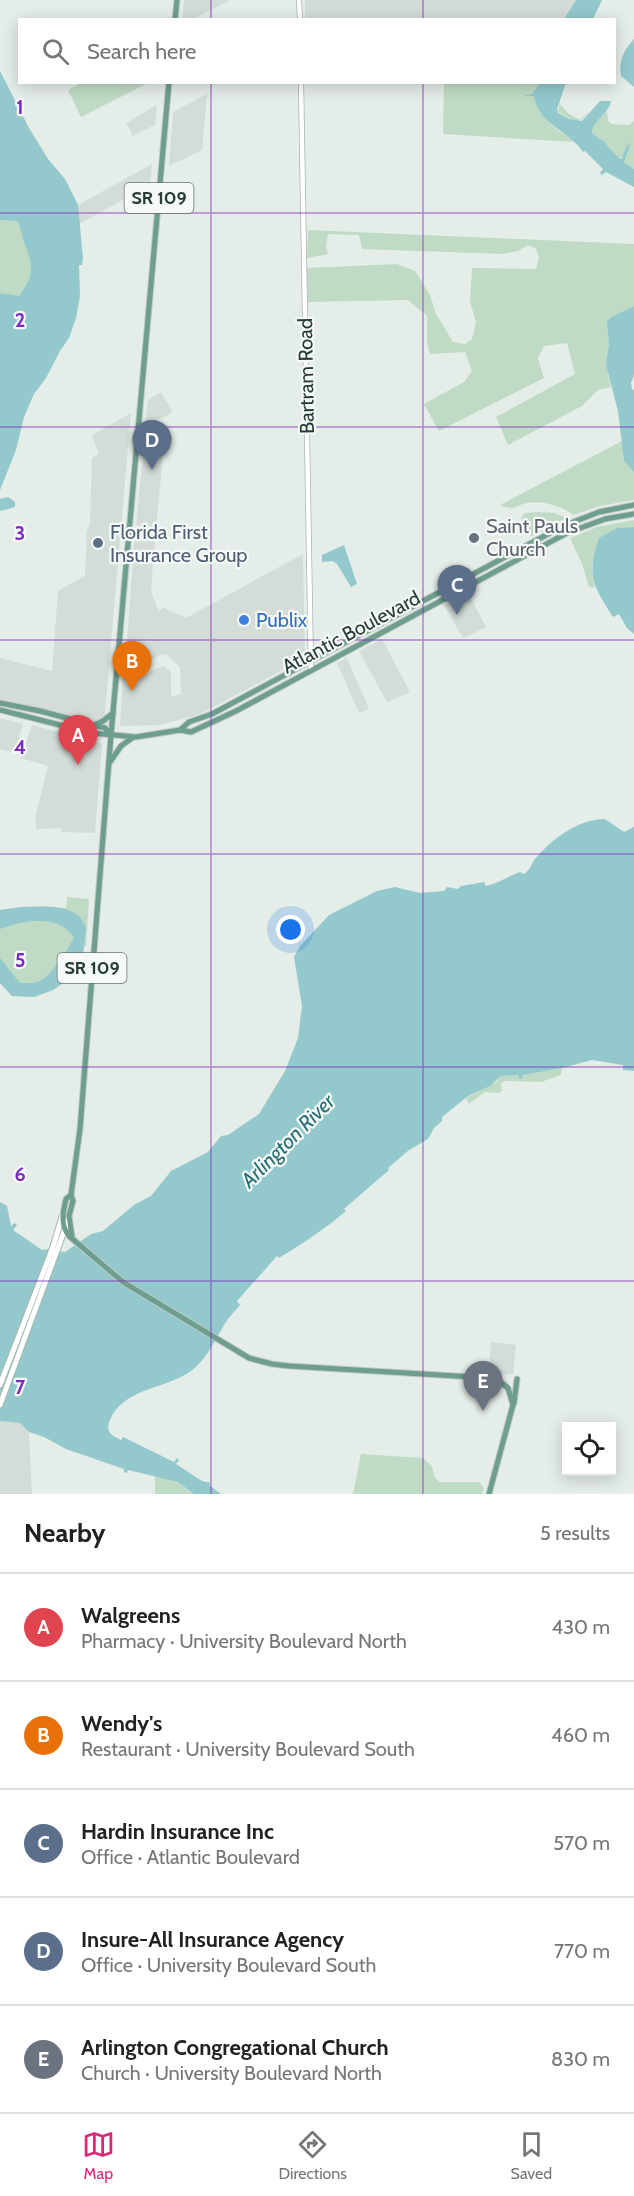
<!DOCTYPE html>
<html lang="en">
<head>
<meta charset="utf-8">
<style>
	:root { --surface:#fff; --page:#f2f2f2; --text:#222; --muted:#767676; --line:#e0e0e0; --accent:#db2777 }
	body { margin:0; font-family:Cabin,sans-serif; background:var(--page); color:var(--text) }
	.controls { position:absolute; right:18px; bottom:18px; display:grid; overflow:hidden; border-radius:0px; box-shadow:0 3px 15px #0003 }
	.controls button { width:54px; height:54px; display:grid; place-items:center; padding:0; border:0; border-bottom:2px solid var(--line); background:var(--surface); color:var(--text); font:30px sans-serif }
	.you { position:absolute; left:291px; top:930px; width:21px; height:21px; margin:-15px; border:4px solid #fff; border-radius:50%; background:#1a73e8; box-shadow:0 0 0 9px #1a73e833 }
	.badge { display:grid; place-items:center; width:39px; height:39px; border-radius:50%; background:var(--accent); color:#fff; font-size:20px; font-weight:700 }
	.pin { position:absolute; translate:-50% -50px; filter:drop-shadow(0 2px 3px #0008) }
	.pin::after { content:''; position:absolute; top:32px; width:21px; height:18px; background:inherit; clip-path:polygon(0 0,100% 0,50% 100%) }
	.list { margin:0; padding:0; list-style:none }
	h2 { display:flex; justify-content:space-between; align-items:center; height:78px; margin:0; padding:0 24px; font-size:26px }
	h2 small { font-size:20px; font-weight:400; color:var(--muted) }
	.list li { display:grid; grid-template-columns:39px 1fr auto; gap:18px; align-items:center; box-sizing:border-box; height:108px; padding:0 24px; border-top:2px solid var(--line) }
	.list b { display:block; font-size:22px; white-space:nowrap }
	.list p { margin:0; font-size:20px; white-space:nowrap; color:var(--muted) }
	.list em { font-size:20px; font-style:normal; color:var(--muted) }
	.icon { flex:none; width:33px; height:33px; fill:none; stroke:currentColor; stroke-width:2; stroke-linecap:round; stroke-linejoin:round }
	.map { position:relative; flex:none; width:634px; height:1494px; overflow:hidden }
	.search { position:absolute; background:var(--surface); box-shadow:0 3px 15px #0003; left:18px; right:18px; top:18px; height:66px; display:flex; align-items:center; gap:15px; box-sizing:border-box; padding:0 21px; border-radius:0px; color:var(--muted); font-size:22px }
	.sheet { height:618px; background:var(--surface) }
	nav { display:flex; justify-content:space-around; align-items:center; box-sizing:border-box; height:84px; border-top:2px solid var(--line); background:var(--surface); font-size:16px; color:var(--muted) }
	nav a { display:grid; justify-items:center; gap:3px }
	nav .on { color:var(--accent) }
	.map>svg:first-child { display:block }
	.built { fill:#d3dcd7 }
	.green { fill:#c0dbc5 }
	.water { fill:#93c8cc }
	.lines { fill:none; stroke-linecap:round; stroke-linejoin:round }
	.tertiary-casing { stroke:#a8b5ae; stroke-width:6 }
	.secondary-casing { stroke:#a4b7af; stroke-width:7 }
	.primary-casing { stroke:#c2c9c6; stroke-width:7 }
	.tertiary { stroke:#fff; stroke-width:4.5 }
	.secondary { stroke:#fff; stroke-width:5 }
	.primary { stroke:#6e9e8d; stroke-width:5 }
	.grid { fill:none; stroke:#7b2cbf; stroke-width:1.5; stroke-opacity:0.55 }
	.worship-dot { fill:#6b7280; stroke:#f5f9f7; stroke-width:2 }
	.service-dot { fill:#5c6f8a; stroke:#f5f9f7; stroke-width:2 }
	.shop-dot { fill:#3f7fe0; stroke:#f5f9f7; stroke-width:2 }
	.labels { text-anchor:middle; stroke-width:4.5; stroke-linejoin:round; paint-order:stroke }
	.shield { fill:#f5f9f7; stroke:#64756e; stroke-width:1.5 }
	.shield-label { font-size:18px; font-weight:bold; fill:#263d34 }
	.street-label { font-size:20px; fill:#263d34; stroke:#f5f9f7 }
	.worship-label { font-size:20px; fill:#5b616d; stroke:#f5f9f7; text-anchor:start }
	.service-label { font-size:20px; fill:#4e5e75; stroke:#f5f9f7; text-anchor:start }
	.shop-label { font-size:20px; fill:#366cbe; stroke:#f5f9f7; text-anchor:start }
	.water-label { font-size:21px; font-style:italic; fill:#256e73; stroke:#f5f9f7 }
	.grid-label { font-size:20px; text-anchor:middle; font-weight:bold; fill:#7b2cbf; stroke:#f5f9f7; stroke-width:4.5; stroke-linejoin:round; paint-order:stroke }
</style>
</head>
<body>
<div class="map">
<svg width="634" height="1494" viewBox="0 0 634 1494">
	<rect width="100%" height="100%" fill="#e5ede8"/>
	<!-- built -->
	<g class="built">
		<path d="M184,0H231L193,19H182Z"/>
		<path d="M305,0H576L564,20L305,19Z"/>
		<path d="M207,94L202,150L169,166L173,112Z"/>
		<path d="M157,105L155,125L133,136L126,123Z"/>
		<path d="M152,164L150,185L79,224L78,205Z"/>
		<path d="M161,392L173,412L145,427L148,400Z"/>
		<path d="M131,413L104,724L0,700V658L52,671L58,591L85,576L87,531L90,523L92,458L99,454L92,435Z"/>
		<path d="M144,444L164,446L156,527L136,525Z"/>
		<path d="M135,534L155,536L151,592L159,612L162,607L186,618L303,554L305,658L200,714L160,725L120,726L123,678L144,676L155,669L165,666L171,673V697L181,694L180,667L167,655L162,654L139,667H125Z"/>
		<path d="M468,593L486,627L463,638L444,605Z"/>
		<path d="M382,639L410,692L387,702L359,651Z"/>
		<path d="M347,658L369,709L359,713L337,663Z"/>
		<path d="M0,718L23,724L15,753L0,749Z"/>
		<path d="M32,725L102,744L95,833L61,832V828L36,829L35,819L48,766L21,758Z"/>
		<path d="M491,1342L516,1345L513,1375L489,1373Z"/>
		<path d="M0,1421L20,1423L29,1432L32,1494H0Z"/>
	</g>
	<!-- green -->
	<g class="green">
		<path d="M82,82H148V83L81,117L68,90Z"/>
		<path d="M444,83H540C526,102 544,119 559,131C565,135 570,136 574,142L443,134Z"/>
		<path d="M561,94L559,103L568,113L580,120L589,112C579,127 571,120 558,112Z"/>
		<path d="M607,111L608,121L611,124L630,125L634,121V169L624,162L627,150L631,143L625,149L623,157L620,159L592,133V126Z"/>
		<path d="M0,220L17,221L21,227C21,240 30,248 32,260C34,272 26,287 19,297L0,293Z"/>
		<path d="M308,230L634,244V306L611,317C605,330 610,334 609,347C607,366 606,368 611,387L598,390L582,406L508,445L496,417L575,374L567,343L544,346L538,358L544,378L439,431L424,404L464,382L472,371L465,352L430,354C425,342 428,329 427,316L408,300L308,302L307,268L397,264L415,271L430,295L436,314L453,342L465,344L472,339L476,322L470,302L472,268L536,269L539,257L536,249L528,245L518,251L503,254L362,249L359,235L328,234L326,246L328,254L307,258Z"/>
		<path d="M622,441L624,461L634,472V500L600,506L573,515C562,506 542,500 527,503C514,506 514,511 500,505Z"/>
		<path d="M538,512L555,513L566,518L532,536L521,518L525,513Z"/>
		<path d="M634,520V527L617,528C596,549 587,556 595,588L589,587L582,564L570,538L597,527Z"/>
		<path d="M67,897L89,899L86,946H84L82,962L63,983L53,990L34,997L12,996L0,983V910L22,907L66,908Z"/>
		<path d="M562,1068L561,1075L541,1082L504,1081L501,1084L502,1091L499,1093L485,1092L469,1104L466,1098L496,1082L501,1076L519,1075L522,1079L523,1075Z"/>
		<path d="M361,1454L423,1458L432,1466L434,1476L439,1482H479L484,1488L482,1494H353Z"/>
		<path d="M155,1476L178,1482L194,1494H155Z"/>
	</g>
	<!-- water -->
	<g class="water">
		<path d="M576,0H602L593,19H564Z"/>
		<path d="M634,39V87L621,76C618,61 624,50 634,39Z"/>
		<path d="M0,71L29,128L48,159L65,179L78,205L83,259L82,265H79L80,296L76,318L69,338L60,351L46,378L34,394L24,417L16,450L0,490V293L19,296C37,272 32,264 23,239C21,232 21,227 17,221L0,220Z"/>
		<path d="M540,83H566L557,109L558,113L569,119L582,121L600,101H611C609,114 592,121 592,133L598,138L604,141L608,147L620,159H622L625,149L631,142L624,162L634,169V187L606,172L602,175L600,173L603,169L585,151L583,152C569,130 538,125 534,96H523L532,94Z"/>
		<path d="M634,306V375L631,383L632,389L634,390V472L624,461L618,411L606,365L609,345L607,322L611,317Z"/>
		<path d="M8,497L15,502V507L0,511V499Z"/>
		<path d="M634,527V634L627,628L619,614L613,617C593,585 586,576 599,538L617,528Z"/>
		<path d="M344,545L357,584L351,587L337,564L333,561L322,562V555Z"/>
		<path d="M605,819L624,832L634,827V1071L623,1070V1065L592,1060L562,1068L523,1075L522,1079H519V1075L501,1076L490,1086L468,1096L442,1117V1121L434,1128L428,1139L409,1150L388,1168L389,1170L344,1209L346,1211C325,1229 302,1244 279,1258L277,1256L237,1301L240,1305C234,1312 227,1319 223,1327C214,1342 206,1360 191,1371C166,1389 123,1388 110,1420C105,1432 111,1435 121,1440L123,1437L174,1462L177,1458L179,1460L176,1464L202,1481L211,1483L209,1485L221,1494H194L178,1482L128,1470L127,1473L124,1472V1469L66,1449L44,1437L29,1432L20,1423L0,1421V1202L7,1206L11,1226L15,1223L17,1225L13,1230L42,1250L47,1249L65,1252L91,1234L103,1231L134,1205L151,1196L171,1171L208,1152L221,1136L228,1135L259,1114L285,1071L298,1038L302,1006L294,957L300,946L329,915L377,891L395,887L420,893L444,891L447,887L458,889L461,886L484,882L486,886C499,883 508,876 520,872L524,874C531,869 531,864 535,859C552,839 578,819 605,819Z"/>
		<path d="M22,907C43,907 78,902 86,928L82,962L63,983L53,990L34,997L12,996L0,983V958L20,983C26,983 34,984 40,981C51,976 68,949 74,938C59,913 23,920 0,929V910Z"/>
	</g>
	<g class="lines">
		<defs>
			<g id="tertiary">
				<path d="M299,0L300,20"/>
				<path d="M301,82L311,670"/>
			</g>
			<g id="secondary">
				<path d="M0,1385L53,1247L62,1217"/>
				<path d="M0,1405L69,1218"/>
			</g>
			<g id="primary">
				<path d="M175,20L177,0"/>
				<path d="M0,703L40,711L105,728L111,735"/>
				<path d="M0,710L92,733L136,737L180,730L191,732L236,711L567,533L605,519L634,514"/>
				<path d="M94,725L103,721L113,713"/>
				<path d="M180,730L189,722L212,714L563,526L599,512L634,505"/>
				<path d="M110,762L121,746L132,738"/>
				<path d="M71,1195L66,1199C63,1212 60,1225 69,1236L123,1282L249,1358L272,1364L289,1366L490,1378L498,1380L508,1388L513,1405L489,1494"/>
				<path d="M72,1237L69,1216L73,1201L71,1195L80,1129L111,735L169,82"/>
				<path d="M514,1403L517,1379"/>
			</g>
		</defs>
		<!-- tertiary casing -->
		<use href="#tertiary" class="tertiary-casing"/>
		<!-- secondary casing -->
		<use href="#secondary" class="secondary-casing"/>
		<!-- primary casing -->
		<use href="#primary" class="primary-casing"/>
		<!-- tertiary -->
		<use href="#tertiary" class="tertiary"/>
		<!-- secondary -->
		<use href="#secondary" class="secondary"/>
		<!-- primary -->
		<use href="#primary" class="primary"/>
	</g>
	<!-- grid -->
	<path class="grid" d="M211,0V20M423,0V20M211,82V1494M423,82V1494M0,213H634M0,427H634M0,640H634M0,854H634M0,1067H634M0,1281H634"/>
	<!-- markers -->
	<circle class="worship-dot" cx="474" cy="538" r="6"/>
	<circle class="service-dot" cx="98" cy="543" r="6"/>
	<circle class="shop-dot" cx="244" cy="620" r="6"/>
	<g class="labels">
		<!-- shield labels -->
		<g class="shield">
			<rect x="124.5" y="183" width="69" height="30" rx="4.5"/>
			<rect x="57.5" y="953" width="69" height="30" rx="4.5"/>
		</g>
		<g class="shield-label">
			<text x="159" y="204">SR 109</text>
			<text x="92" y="974">SR 109</text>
		</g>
		<!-- street labels -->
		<g class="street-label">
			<text transform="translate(306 376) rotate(-91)" y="7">Bartram Road</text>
			<text transform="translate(351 632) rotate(-28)" y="7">Atlantic Boulevard</text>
		</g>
		<!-- worship labels -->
		<g class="worship-label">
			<text x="486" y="533">Saint Pauls<tspan x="486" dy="23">Church</tspan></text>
		</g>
		<!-- service labels -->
		<g class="service-label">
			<text x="110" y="539">Florida First<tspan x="110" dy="23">Insurance Group</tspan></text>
		</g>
		<!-- shop labels -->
		<g class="shop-label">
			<text x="256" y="627">Publix</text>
		</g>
		<!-- water labels -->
		<g class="water-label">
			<text transform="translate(288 1141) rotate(-45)" y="7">Arlington River</text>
		</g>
	</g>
	<g class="grid-label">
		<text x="20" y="114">1</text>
		<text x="20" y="327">2</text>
		<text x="20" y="540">3</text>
		<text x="20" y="754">4</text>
		<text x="20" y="967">5</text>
		<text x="20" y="1181">6</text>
		<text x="20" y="1394">7</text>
	</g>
</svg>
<div class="controls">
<button><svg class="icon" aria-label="locate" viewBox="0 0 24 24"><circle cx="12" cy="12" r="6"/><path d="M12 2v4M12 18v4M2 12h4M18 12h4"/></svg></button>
</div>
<div class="you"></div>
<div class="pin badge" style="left:78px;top:765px;background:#e0444e">A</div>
<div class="pin badge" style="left:132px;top:691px;background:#e8710a">B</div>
<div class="pin badge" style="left:457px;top:615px;background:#5c6f8a">C</div>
<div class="pin badge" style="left:152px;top:470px;background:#5c6f8a">D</div>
<div class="pin badge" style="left:483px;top:1411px;background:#6b7280">E</div>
<div class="search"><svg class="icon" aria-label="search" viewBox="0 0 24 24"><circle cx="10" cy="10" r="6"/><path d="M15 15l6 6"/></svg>Search here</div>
</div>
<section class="sheet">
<h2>Nearby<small>5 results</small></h2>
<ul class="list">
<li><span class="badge" style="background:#e0444e">A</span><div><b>Walgreens</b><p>Pharmacy · University Boulevard North</p></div><em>430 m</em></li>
<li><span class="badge" style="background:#e8710a">B</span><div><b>Wendy's</b><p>Restaurant · University Boulevard South</p></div><em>460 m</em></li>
<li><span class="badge" style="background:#5c6f8a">C</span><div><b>Hardin Insurance Inc</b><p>Office · Atlantic Boulevard</p></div><em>570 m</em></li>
<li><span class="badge" style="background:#5c6f8a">D</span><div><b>Insure-All Insurance Agency</b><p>Office · University Boulevard South</p></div><em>770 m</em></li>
<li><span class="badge" style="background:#6b7280">E</span><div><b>Arlington Congregational Church</b><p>Church · University Boulevard North</p></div><em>830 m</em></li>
</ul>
</section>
<nav>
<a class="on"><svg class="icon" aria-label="map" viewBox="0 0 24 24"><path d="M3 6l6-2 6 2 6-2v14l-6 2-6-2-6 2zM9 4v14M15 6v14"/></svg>Map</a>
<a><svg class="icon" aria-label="directions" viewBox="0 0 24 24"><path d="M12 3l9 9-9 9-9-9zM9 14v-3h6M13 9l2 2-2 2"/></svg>Directions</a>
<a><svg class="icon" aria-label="saved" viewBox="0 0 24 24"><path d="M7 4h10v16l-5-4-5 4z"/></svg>Saved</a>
</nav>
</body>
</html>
